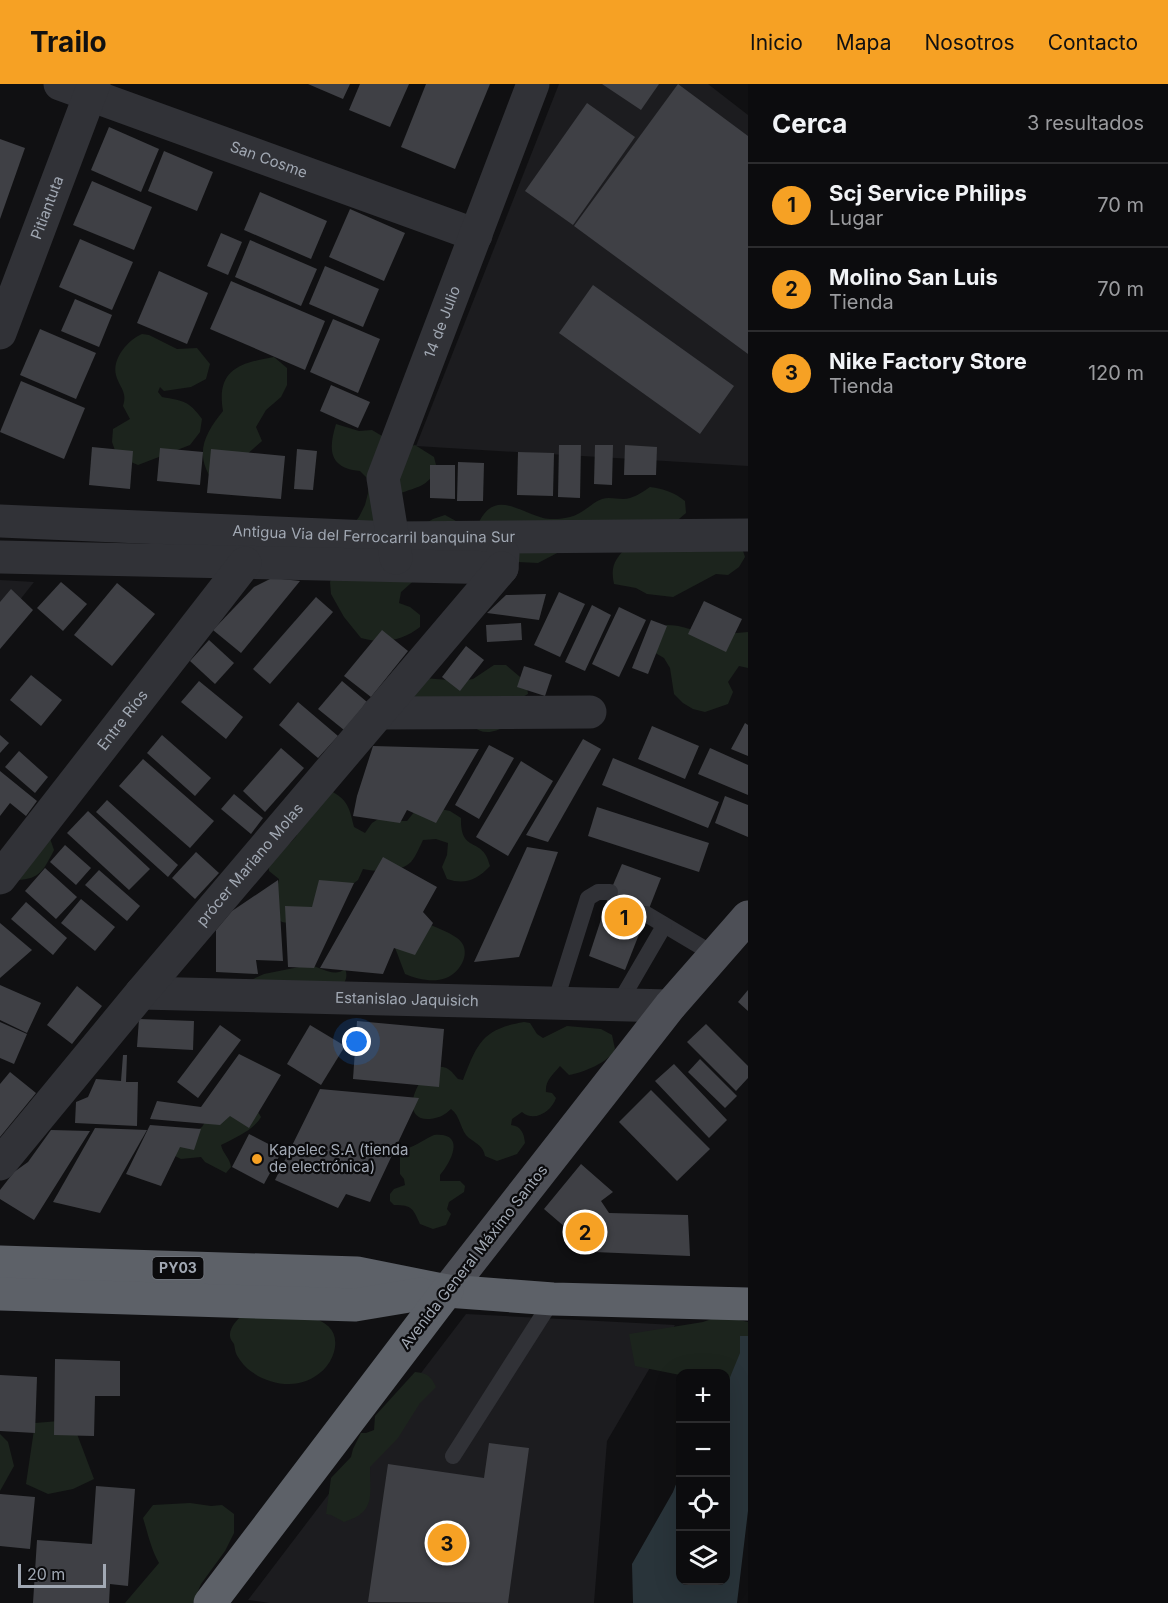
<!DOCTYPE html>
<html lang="es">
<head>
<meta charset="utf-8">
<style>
	:root { --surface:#0c0c0e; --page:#151517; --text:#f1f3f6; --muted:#9a9b9e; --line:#2c2c2e; --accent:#f6a124 }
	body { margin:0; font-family:Inter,sans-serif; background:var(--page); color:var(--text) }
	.controls { position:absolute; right:18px; bottom:18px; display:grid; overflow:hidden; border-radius:12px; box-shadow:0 6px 24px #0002 }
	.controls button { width:54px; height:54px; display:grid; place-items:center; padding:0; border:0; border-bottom:2px solid var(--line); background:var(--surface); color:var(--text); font:30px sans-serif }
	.scale { position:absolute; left:18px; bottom:15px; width:88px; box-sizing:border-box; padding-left:6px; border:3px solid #a1a8b3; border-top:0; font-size:16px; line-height:21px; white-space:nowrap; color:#a1a8b3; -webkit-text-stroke:4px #0b0b0d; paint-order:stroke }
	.you { position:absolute; left:357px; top:958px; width:21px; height:21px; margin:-15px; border:4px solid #fff; border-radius:50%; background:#1a73e8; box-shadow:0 0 0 9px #1a73e833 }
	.badge { display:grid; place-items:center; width:39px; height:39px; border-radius:50%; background:var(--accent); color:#111; font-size:20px; font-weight:700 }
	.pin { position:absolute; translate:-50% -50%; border:3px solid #fff; box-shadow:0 2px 6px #0006 }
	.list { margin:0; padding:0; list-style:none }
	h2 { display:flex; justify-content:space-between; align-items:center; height:78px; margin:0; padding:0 24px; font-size:26px }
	h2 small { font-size:20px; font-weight:400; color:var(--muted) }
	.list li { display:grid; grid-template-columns:39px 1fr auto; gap:18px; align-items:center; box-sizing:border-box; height:84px; padding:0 24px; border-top:2px solid var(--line) }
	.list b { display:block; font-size:22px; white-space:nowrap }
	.list p { margin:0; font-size:20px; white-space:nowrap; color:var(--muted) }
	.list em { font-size:20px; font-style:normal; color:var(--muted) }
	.icon { flex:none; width:33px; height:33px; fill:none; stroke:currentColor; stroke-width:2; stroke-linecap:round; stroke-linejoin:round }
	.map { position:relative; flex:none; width:748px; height:1519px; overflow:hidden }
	header { display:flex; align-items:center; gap:36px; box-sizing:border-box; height:84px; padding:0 30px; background:var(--accent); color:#111 }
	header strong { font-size:28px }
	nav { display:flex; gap:33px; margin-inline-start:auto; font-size:21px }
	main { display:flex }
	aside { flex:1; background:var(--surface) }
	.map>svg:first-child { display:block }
	.built { fill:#1c1c1f }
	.green { fill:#1c241d }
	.water { fill:#29343a }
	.building { fill:#3f4045 }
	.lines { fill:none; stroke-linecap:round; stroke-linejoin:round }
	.lane { stroke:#313237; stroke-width:16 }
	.street { stroke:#313237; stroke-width:33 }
	.primary { stroke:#4d4f56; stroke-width:33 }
	.highway { stroke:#5d6168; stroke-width:33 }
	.poi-dot { fill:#f6a124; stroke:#0b0b0d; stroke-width:2 }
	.labels { text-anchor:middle; stroke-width:4.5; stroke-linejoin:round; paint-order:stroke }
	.shield { fill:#0b0b0d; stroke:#747981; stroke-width:1.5 }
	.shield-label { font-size:14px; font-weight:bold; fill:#a1a8b3 }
	.street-label { font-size:15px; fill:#a1a8b3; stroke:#0b0b0d }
	.poi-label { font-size:15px; fill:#a1a8b3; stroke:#0b0b0d; text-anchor:start }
</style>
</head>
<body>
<header>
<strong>Trailo</strong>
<nav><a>Inicio</a><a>Mapa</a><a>Nosotros</a><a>Contacto</a></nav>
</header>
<main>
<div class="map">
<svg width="748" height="1519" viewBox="0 0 748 1519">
	<rect width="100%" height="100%" fill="#101012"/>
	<!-- built -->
	<g class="built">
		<path d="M559,0H708L748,31V382L416,362Z"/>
		<path d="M0,496L34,498L0,541Z"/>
		<path d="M466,1230L675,1241L607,1357L594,1519H270L248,1516Z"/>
	</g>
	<!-- green -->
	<g class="green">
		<path d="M142,250L149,251L177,265L197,264L210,280L206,295L191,303L164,307L160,303L158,308L162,313C184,317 189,317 202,335L200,348L190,361L138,381L117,372L112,358L113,345L130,335L123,322C128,308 119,303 116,291C112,274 128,256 142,250Z"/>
		<path d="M274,273L287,284V301L281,313L266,326L256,343L262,357L244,373L209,391C195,366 207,347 223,327C216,286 239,279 274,273Z"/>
		<path d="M336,340L359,347L372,346L402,364L415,361L434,373L437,385C426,404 418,402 399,410L393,421L413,447L433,435L445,431L456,437L419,492L401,508L399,519L410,523L420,531V543C402,557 383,560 361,554L344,533L331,510L330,498L352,442L359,433L365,421L368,409V395L360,387C329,384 328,366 336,340Z"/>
		<path d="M650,403C664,405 674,408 685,417L686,429L659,452L561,467L538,479L498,477L479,438C495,406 518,427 543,434C550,436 563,435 570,433C583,430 591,419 602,415C611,412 621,417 630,414C637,412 644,407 650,403Z"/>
		<path d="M741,461L745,473L739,483L728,491L716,490L673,513L647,510L636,504L614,500C611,485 613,478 623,467Z"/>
		<path d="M667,541C679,541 684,544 695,546C714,550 729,550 748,548V584L739,582L728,598L733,608L728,620L705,628L693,625L683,619L674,610L670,584L664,574L652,567L656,546Z"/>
		<path d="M494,581H506L526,598L528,610L506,622L500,645C479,654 473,642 459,627L413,639L411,593L461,597L473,595Z"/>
		<path d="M327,705C347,715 349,721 354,743L365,749L372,739L383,732L393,737H407L415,727L426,722L450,727L461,734C460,771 483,751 490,782C477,796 465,801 447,795L442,783L447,771L448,759L436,755L423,756C420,762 416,772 411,778C400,789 377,788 363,785L358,796L314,830L294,840L282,838L272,830L279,795L269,787L268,774C280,764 288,764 297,751L295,739Z"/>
		<path d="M46,743L54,766C40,794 37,795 7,797Z"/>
		<path d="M423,838C433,842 447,847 457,854C473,865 462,888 446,894C433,899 417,895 405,890L394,861Z"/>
		<path d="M309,881C321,883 334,894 345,885C348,892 346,896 342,903L251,896L264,890Z"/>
		<path d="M524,938L530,939L537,950L543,954L567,942L601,945L612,951L615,965C610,978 582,989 569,991L560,982C553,991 545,996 546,1008L552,1009L556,1014C552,1027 534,1039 522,1028L512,1035L511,1041C521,1042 524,1049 525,1059L517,1070L497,1077L485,1072C483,1062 477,1060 469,1054C460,1047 461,1032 451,1025C445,1031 439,1034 430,1035C392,1038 425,971 448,985C452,987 455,992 458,995L463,996C477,960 482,945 524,938Z"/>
		<path d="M213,1025L258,1028L261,1033C254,1046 234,1054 221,1061C223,1070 230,1074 231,1083L226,1089L205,1078L201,1073L181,1075L175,1072L176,1060L202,1043Z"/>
		<path d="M434,1051C466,1048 452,1077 440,1091V1097H460L465,1102L464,1108L449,1118L447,1125L451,1130L446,1141L433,1145L420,1140C413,1125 413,1121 394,1121L390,1117V1110L394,1105L405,1101L404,1095L400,1090V1065C412,1066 422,1056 434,1051Z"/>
		<path d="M244,1229C271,1230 346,1222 334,1268C330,1282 319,1292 306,1297C283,1306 250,1294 238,1273C235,1269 235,1264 234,1260C232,1257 230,1255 230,1252C229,1243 239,1234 244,1229Z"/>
		<path d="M726,1233L748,1238V1327L741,1306L726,1301V1290H680V1291L635,1282L629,1250L703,1238L714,1234Z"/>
		<path d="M415,1288C427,1289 431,1292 436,1303L420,1319L398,1354L370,1383C370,1412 376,1428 344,1438L331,1431L326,1430L331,1394L351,1373L353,1365L361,1349H366L374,1346L375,1332Z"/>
		<path d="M59,1337L77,1350L94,1395L73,1405L48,1410L26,1400L35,1339Z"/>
		<path d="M0,1350L8,1358L14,1382L0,1407Z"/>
		<path d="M190,1419L211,1422L222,1421L234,1430V1449L225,1467L201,1500L193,1519H125L159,1479C151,1465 148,1450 143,1434L153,1421Z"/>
	</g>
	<!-- water -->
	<path class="water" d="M740,1252H748V1427L737,1519H633L632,1480L673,1408L680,1390V1496H726V1303L740,1269Z"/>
	<!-- building -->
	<g class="building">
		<path d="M308,0H350L343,15Z"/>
		<path d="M360,0H409L390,43L349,26Z"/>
		<path d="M426,0H490L455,85L401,63Z"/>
		<path d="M602,0H659L641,26Z"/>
		<path d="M678,0L748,52V270L574,142Z"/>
		<path d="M587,19L635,53L573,141L525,107Z"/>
		<path d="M109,43L159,65L141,108L91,86Z"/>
		<path d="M0,55L25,64L0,135Z"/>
		<path d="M164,67L213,88L197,127L148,107Z"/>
		<path d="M92,97L152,123L134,166L73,141Z"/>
		<path d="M260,108L327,137L311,175L244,146Z"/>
		<path d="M350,125L405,149L384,197L329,173Z"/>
		<path d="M221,149L242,158L228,191L207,182Z"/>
		<path d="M80,155L133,178L112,226L59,203Z"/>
		<path d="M250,156L317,185L301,222L235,193Z"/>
		<path d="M325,182L379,205L363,243L309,220Z"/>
		<path d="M159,187L208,209L187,260L137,239Z"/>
		<path d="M231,197L325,237L305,286L210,245Z"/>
		<path d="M593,201L734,302L700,350L559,249Z"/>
		<path d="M75,215L112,231L99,263L61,247Z"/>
		<path d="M333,235L380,255L358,309L310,288Z"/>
		<path d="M40,245L96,269L76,315L20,291Z"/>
		<path d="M21,297L85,324L64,375L0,348Z"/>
		<path d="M331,301L370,318L358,344L320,327Z"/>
		<path d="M559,361H581L580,414L558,413Z"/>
		<path d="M595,361H613L612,401L594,400Z"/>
		<path d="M625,361L657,363L656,391H624Z"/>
		<path d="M92,363L133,367L130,405L89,401Z"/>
		<path d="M160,364L203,368L200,401L157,397Z"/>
		<path d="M211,365L285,372L281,415L207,409Z"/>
		<path d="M297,365L317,367L313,406L294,405Z"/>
		<path d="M518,368L554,369L553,412L517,411Z"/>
		<path d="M458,378L484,379L483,417H457Z"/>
		<path d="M430,381H455V415L430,414Z"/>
		<path d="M272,494L300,497L241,569L213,546L254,503Z"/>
		<path d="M61,498L87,520L63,547L37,524Z"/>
		<path d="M117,499L155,530L112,582L74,551Z"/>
		<path d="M11,505L33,526L0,565V518Z"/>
		<path d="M559,508L585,520L560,573L534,561Z"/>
		<path d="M546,510L539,536L487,529L506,511Z"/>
		<path d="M316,513L333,528L270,600L253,585Z"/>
		<path d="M704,517L742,535L726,568L688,550Z"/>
		<path d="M592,521L611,531L585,587L565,578Z"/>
		<path d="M619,523L646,536L619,593L592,580Z"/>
		<path d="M651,536L667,542L648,590L632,584Z"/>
		<path d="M521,539L522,556L487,558L486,541Z"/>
		<path d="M382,546L408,567L371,613L344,592Z"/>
		<path d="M209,556L234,579L215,600L190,577Z"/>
		<path d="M466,562L484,576L460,607L442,593Z"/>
		<path d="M524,582L552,591L545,612L517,603Z"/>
		<path d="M31,591L62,616L41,642L10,616Z"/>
		<path d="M199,597L243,633L226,655L181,618Z"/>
		<path d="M342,597L367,618L344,646L318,625Z"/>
		<path d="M298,618L338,652L318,674L279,641Z"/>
		<path d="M745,639L748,641V672L731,665Z"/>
		<path d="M652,642L699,662L685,695L638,675Z"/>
		<path d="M0,651L9,659L0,669Z"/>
		<path d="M162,651L211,694L195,712L147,669Z"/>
		<path d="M583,655L601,665L548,758L526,751Z"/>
		<path d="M489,661L514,674L479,735L455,721Z"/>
		<path d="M373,662L479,665L436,739L407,726L400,739L353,732L357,712Z"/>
		<path d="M281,664L304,684L265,728L243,707Z"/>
		<path d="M710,664L748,681V711L698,690Z"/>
		<path d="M19,667L48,693L35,709L5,683Z"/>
		<path d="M613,674L719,718L708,744L602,701Z"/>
		<path d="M143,675L214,737L190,764L119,702Z"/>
		<path d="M521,677L553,697L508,772L476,753Z"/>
		<path d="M0,687L37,717L26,732L10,719L0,732Z"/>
		<path d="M234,710L263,734L251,750L221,725Z"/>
		<path d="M725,712L748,721V753L715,739Z"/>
		<path d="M107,716L178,781L168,793L96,728Z"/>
		<path d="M597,723L709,759L699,788L588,752Z"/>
		<path d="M88,727L150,785L129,806L67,749Z"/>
		<path d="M65,761L91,784L76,801L50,778Z"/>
		<path d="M527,763L558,768L519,873L474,878Z"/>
		<path d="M196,768L219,789L195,815L172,794Z"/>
		<path d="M383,773L437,803L423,828L433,839L415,871L394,864L383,890L320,884Z"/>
		<path d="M622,780L661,794L625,886L589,872L610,808Z"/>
		<path d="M45,784L77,813L56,835L25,807Z"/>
		<path d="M99,786L140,822L127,837L85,801Z"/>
		<path d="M278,796L283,877L256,876L258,890L216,888V846L232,827Z"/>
		<path d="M319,796L354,799L314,884L288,883L285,822L312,823Z"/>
		<path d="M81,815L115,843L95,867L61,839Z"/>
		<path d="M26,818L67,854L53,871L11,835Z"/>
		<path d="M0,839L32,866L0,894Z"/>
		<path d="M0,901L41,919L27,949L0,936Z"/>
		<path d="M77,902L102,922L72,960L47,941Z"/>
		<path d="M748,906V927L738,918Z"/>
		<path d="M139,935L194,937L193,966L137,963Z"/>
		<path d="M357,937L444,945L439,1003L353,995Z"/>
		<path d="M0,938L27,950L14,980L0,974Z"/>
		<path d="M706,940L748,982V994L736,1007L687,958Z"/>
		<path d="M220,941L241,956L198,1014L177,998Z"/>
		<path d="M310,941L345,962L321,1001L287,980Z"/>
		<path d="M239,970L281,991L249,1044L230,1032L220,1041L150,1035L157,1017L201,1023Z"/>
		<path d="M123,971H127L126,998H138L137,1042L75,1039L76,1018L88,1013L96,995L121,997Z"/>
		<path d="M700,975L737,1012L725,1024L688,988Z"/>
		<path d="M674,980L727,1036L709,1054L655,997Z"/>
		<path d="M10,988L36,1009L0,1053V1000Z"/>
		<path d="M320,1005L419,1014L370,1118L346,1110L338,1124L275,1096Z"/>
		<path d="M651,1006L710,1065L677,1097L619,1038Z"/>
		<path d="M150,1041L201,1045L194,1066L180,1063L161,1102L126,1090Z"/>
		<path d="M95,1044L147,1046L100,1129L53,1118Z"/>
		<path d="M51,1046L90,1047L34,1136L0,1115V1106L14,1088L28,1078Z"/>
		<path d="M249,1050L282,1067L264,1100L232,1083Z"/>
		<path d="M581,1080L613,1108L601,1117L609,1129L688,1131L690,1172L594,1168L544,1125Z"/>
		<path d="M55,1275L120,1277V1312H95L94,1352L54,1351Z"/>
		<path d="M0,1291L37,1293L35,1349L0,1347Z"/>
		<path d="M489,1359L529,1364L508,1519L368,1518L388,1380L484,1394Z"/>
		<path d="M96,1402L135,1405L128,1502L110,1500L109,1519H33L37,1456L92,1460Z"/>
		<path d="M0,1410L35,1413L30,1465L0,1462Z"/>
	</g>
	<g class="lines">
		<!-- lane -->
		<g class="lane">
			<path d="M646,830L715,871"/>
			<path d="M555,919L588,814L598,808H610"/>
			<path d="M618,921L664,842"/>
			<path d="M453,1372L553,1215"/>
		</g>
		<!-- street -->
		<g class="street">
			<path id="s1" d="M60,0L476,151"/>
			<path id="s2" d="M0,249L94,0"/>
			<path id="s3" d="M0,437L393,454L748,451"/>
			<path d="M0,473L502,484L503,470"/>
			<path id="s4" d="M396,474L383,394L533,0"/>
			<path d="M378,629L590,628"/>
			<path id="s5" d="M0,794L245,479"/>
			<path id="s6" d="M141,909L670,922"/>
			<path id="s7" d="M0,1080L141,909L502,484"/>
		</g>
		<!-- primary -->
		<path class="primary" d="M447,1207L670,922L748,833"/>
		<!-- highway -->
		<g class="highway">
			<path d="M0,1178L357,1189L447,1207L553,1215L748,1220"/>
			<path d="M0,1210L355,1221L421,1210"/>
			<path d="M210,1519L447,1207"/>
		</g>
	</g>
	<!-- markers -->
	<circle class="poi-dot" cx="257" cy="1075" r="6"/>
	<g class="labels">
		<!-- shield labels -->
		<rect class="shield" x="152.5" y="1173" width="51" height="22" rx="4.5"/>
		<g class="shield-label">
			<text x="178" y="1189">PY03</text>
		</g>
		<!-- street labels -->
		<g class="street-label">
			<text dy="5" stroke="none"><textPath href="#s1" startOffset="222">San Cosme</textPath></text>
			<text dy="5" stroke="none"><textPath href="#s2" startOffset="134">Pitiantuta</textPath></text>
			<text dy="5" stroke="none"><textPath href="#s4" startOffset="248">14 de Julio</textPath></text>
			<text dy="5" stroke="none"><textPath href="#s3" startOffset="374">Antigua Via del Ferrocarril banquina Sur</textPath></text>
			<text dy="5" stroke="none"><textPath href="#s5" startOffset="200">Entre Ríos</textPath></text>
			<text dy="5" stroke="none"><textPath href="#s7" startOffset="390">prócer Mariano Molas</textPath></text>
			<text dy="5" stroke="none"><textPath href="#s6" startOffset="266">Estanislao Jaquisich</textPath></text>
			<text transform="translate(474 1173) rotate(-52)" y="5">Avenida General Máximo Santos</text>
		</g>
		<!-- poi labels -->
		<g class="poi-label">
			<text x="269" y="1071">Kapelec S.A (tienda<tspan x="269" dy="17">de electrónica)</tspan></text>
		</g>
	</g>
</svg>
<div class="controls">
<button>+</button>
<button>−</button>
<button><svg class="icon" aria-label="locate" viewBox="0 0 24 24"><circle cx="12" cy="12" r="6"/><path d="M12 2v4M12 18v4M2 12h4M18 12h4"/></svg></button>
<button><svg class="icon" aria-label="layers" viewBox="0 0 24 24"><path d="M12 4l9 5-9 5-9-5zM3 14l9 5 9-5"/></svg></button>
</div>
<div class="scale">20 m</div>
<div class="you"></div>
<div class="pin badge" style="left:624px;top:833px">1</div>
<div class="pin badge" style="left:585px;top:1148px">2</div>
<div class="pin badge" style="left:447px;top:1459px">3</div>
</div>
<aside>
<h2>Cerca<small>3 resultados</small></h2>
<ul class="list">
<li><span class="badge">1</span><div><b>Scj Service Philips</b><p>Lugar</p></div><em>70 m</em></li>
<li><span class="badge">2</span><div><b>Molino San Luis</b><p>Tienda</p></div><em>70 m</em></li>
<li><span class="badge">3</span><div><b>Nike Factory Store</b><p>Tienda</p></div><em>120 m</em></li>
</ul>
</aside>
</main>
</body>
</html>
